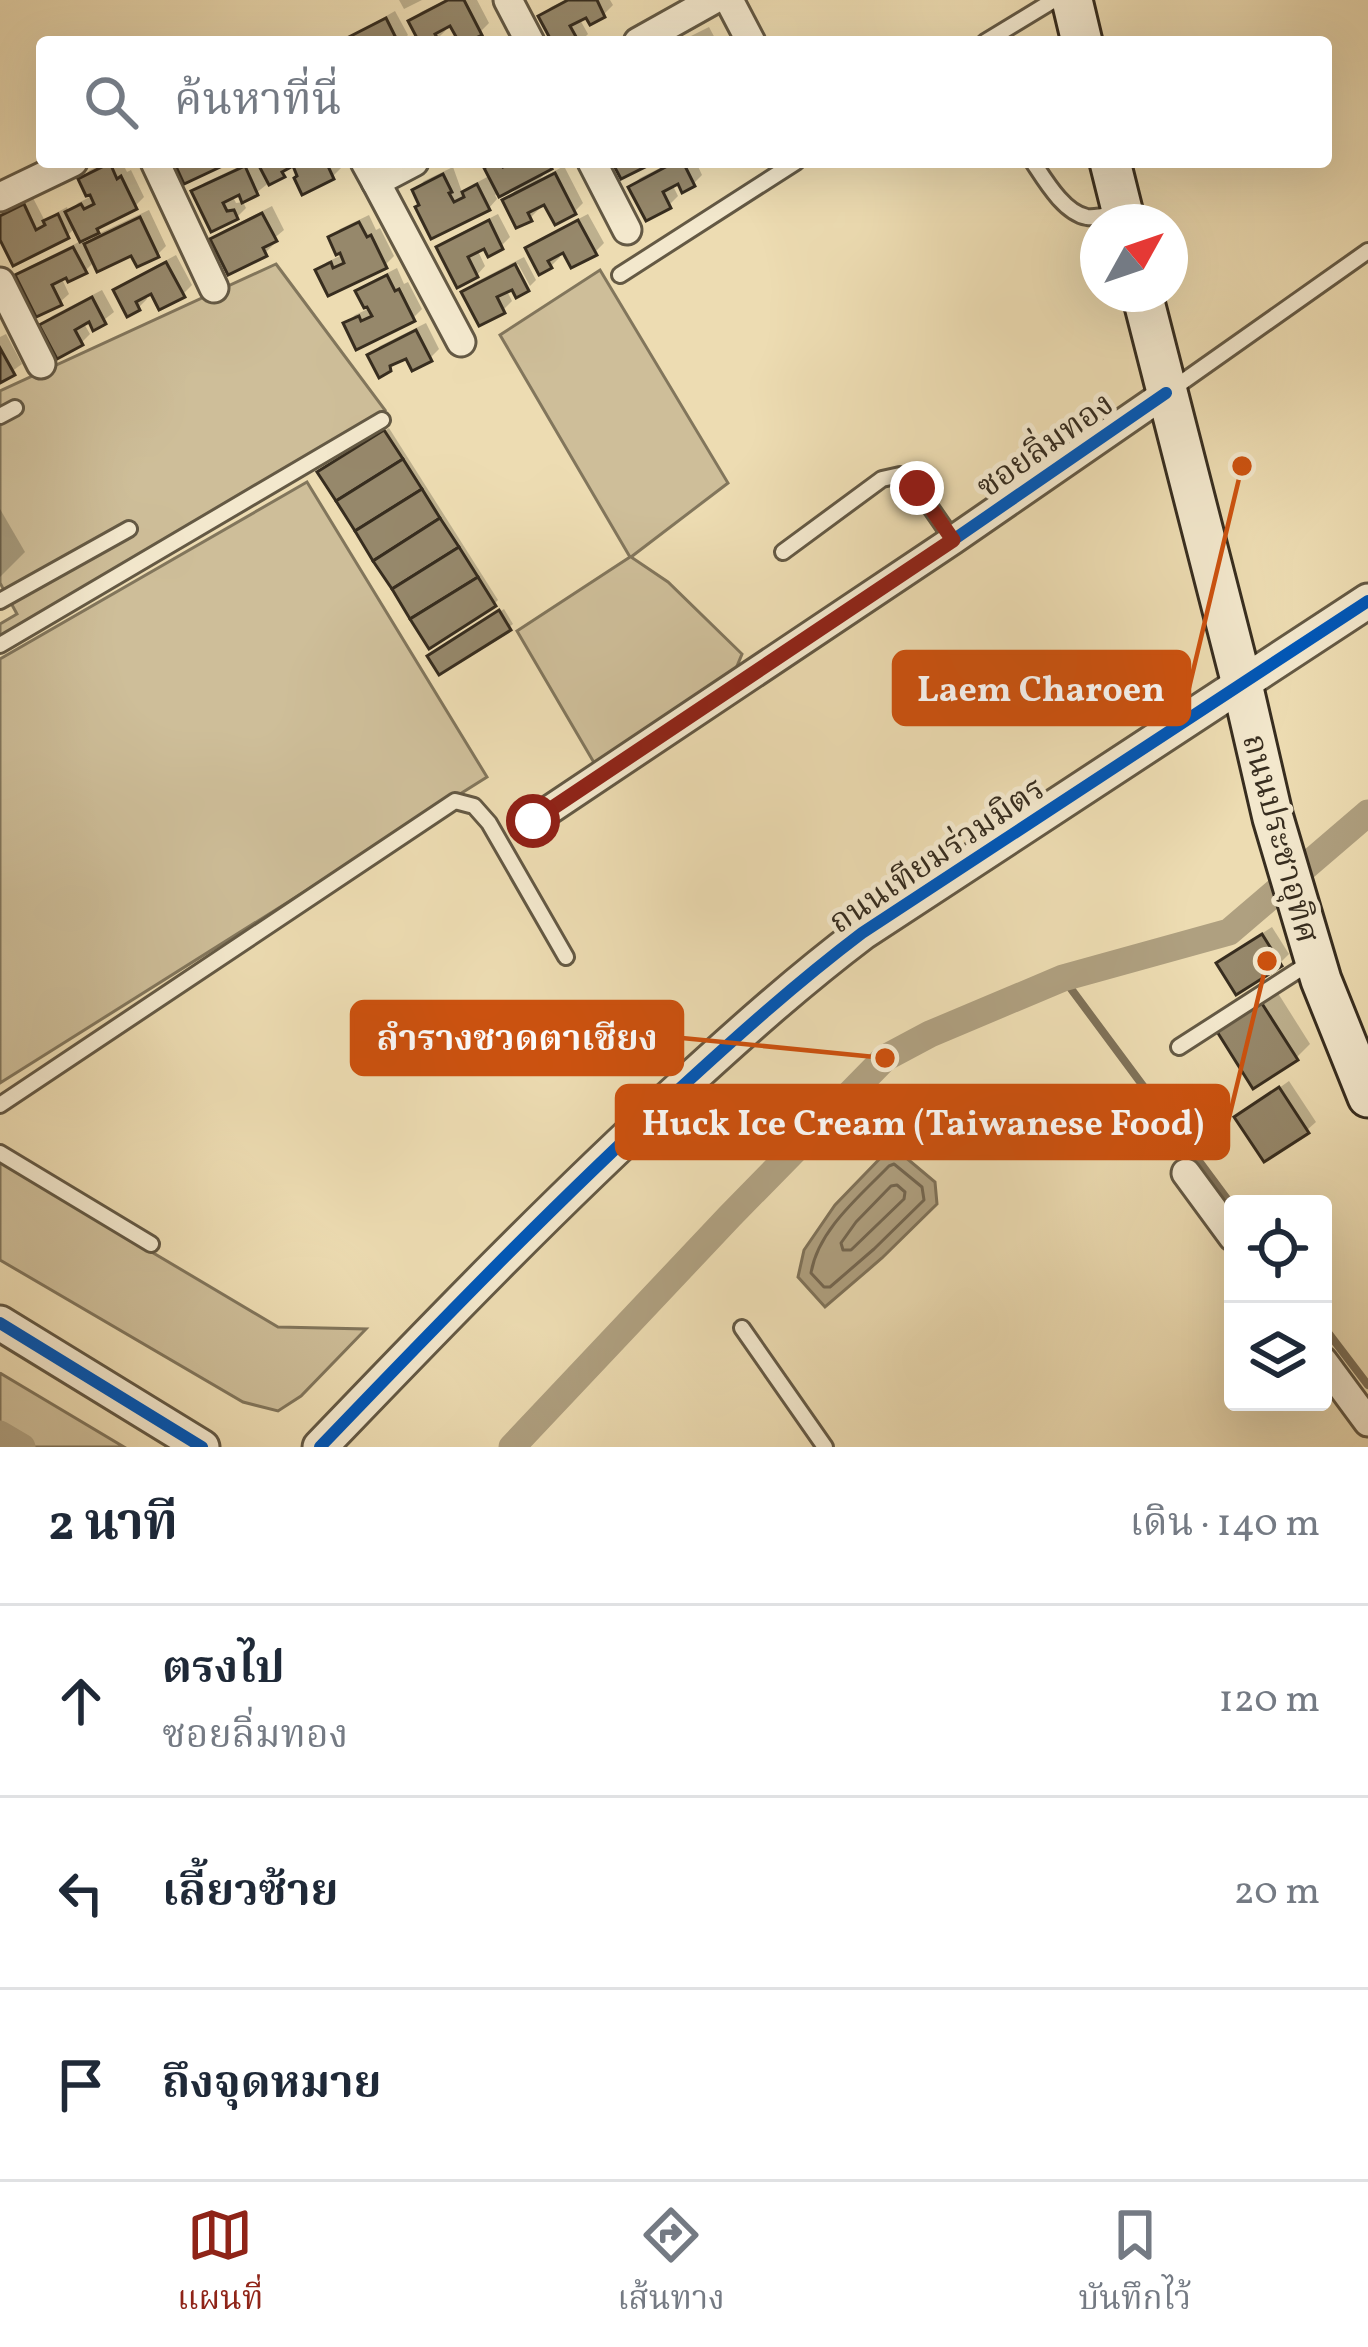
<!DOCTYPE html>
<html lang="th">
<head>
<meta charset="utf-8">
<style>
	:root { --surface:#fff; --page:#f2f2f3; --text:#1f2937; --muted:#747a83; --line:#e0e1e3; --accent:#8f2418 }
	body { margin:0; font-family:Vollkorn,"Noto Serif Thai",serif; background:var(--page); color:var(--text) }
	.controls { position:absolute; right:36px; bottom:36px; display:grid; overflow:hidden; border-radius:12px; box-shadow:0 12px 48px #0002 }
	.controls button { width:108px; height:108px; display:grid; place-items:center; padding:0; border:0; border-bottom:3px solid var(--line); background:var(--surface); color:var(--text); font:60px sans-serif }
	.compass { position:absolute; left:1080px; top:204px; width:108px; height:108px; border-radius:50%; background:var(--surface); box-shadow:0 12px 48px #0002; rotate:50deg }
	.stop { position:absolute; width:36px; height:36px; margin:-27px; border:9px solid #8f2418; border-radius:50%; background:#fff }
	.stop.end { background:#8f2418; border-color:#fff; box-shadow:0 3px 12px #0008 }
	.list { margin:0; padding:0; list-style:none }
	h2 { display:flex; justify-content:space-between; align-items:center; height:156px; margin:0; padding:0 48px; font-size:51px }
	h2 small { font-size:39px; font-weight:400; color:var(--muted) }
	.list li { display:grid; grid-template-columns:78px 1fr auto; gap:36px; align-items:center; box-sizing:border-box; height:192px; padding:0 48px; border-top:3px solid var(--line) }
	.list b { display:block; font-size:45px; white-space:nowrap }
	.list p { margin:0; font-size:39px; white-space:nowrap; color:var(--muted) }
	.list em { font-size:39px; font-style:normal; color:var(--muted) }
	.icon { flex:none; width:66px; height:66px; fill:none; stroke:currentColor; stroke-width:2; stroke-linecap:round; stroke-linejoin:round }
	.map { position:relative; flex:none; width:1368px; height:1447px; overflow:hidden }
	.search { position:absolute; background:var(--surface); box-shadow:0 12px 48px #0002; left:36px; right:36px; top:36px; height:132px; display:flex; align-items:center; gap:30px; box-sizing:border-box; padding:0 42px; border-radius:12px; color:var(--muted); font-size:45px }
	.sheet { height:732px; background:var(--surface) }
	nav { display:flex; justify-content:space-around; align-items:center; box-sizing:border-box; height:168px; border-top:3px solid var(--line); background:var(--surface); font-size:33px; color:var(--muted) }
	nav a { display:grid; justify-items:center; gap:6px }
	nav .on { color:var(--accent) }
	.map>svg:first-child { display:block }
	.green { fill:#cebe99; stroke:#82765c; stroke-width:3 }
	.water { fill:#afa080; stroke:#7f7259; stroke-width:3 }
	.shadow { fill:#0003 }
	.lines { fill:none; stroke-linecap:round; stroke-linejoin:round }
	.shore { stroke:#736650; stroke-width:3 }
	.stream { stroke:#7f7259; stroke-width:8 }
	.canal { stroke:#afa080; stroke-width:27 }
	.building { fill:#96886b; stroke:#372d1f; stroke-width:3 }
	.service-casing { stroke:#645944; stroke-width:20 }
	.minor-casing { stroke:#645944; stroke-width:33 }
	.tertiary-casing { stroke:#645944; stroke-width:39 }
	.secondary-casing { stroke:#372d1f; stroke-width:45 }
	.service { stroke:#f3e8cd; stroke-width:14 }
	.minor { stroke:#f3e8cd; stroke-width:27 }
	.tertiary { stroke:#f3e8cd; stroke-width:33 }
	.secondary { stroke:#f3e8cd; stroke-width:39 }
	.cycleway-casing { stroke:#f3e8cd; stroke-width:20 }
	.cycleway { stroke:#0057b8; stroke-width:12 }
	.route { stroke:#8f2418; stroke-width:15 }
	.labels { text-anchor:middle; stroke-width:10; stroke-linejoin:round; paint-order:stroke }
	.street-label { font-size:33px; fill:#372d1f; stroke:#f3e8cd }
	.leader { fill:none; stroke:#cd520f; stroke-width:4.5 }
	.callout-dot { fill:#cd520f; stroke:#f3e8cd; stroke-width:4.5 }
	.callout { fill:#cd520f; stroke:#cd520f; stroke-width:4.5 }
	.callout-label { font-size:36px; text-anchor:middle; font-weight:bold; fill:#fff }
</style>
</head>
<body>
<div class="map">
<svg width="1368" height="1447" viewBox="0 0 1368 1447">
	<rect width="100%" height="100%" fill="#eddcb2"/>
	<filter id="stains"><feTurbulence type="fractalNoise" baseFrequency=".00167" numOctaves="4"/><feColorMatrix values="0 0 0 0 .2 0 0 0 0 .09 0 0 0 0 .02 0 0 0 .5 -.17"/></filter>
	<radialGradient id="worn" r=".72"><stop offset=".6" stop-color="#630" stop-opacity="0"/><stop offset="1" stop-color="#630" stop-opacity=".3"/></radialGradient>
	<!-- green -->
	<g class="green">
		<path d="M276,264L385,410L0,641V624L17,614L0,583V391Z"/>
		<path d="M600,270L728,483L631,557L668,582L742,654L732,678L596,766L517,631L630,557L500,335Z"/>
		<path d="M307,482L487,777L0,1083V659Z"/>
		<path d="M0,1162L278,1327L366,1329L301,1396L278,1411L243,1402L0,1260Z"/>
		<path d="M0,1372V1373L124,1447H0Z"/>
	</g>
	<!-- water -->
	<path class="water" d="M892,1146L935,1182L937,1204L882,1258L825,1307L798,1277L804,1250L835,1205Z"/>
	<!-- shadow -->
	<g class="shadow">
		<path d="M399,0H422L404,9Z"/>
		<path d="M445,0H477L489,23L480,32L452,22L444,26L446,30L437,39L423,42L412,21L421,12Z"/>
		<path d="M565,0H610L613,5L604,14H587L579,18L588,34L580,42H555L542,16L551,7Z"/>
		<path d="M395,11L408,35L401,42H341Z"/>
		<path d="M709,27L717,42H685L691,36Z"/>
		<path d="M108,162H122L127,172L131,170L144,197L135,206L82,238L86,246L96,235L149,210L166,246L157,255L133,252L95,261L85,271L61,277L69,294L60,302L19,276L28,267L83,240L76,227L68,235L0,234V215L33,198L46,223L56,213L67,207L69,212L78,203L90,197L81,179L90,170Z"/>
		<path d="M249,162H339L341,168L332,177L300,175L294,163L256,193L240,191L232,195L236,203L243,202L246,208L237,217L195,192L204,183Z"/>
		<path d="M494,162H555L540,179L564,166L583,203L574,212L546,201L537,205L539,209L530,218L506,201L524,180L495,195L497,199L489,208L422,204L415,190L424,181L453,167L463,195L474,184L491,175L488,169Z"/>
		<path d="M672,162H696L702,175L693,184L679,180L673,186L678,196L669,205L631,187L640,178Z"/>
		<path d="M272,206L284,230L272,240L274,244L265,253L214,240L223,231Z"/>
		<path d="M498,214L510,237L501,246L485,245L477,249L485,266L477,275L440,248L449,239Z"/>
		<path d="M588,214L604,243L595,252L564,249L557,253L560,257L551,266L529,249L538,240Z"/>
		<path d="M369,215L376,230L380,228L394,256L385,265L318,271L327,262L340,256L331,238L340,229Z"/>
		<path d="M176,255L192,285L183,294L152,290L145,294L147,299L138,308L117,290L126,282Z"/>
		<path d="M524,257L536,280L530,286L518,264L513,267V286L506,289L512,301L503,310L465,292L474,283Z"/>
		<path d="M397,268L404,284L408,282L422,309L413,318L346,324L355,315L368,309L359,292L368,283Z"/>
		<path d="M102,290L114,312L95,327L91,318L83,322L90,334L81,343L43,325L52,316Z"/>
		<path d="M426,323L439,349L430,358L407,355L389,369L371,355L380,346Z"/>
		<path d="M6,334L22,364L0,380V337Z"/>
		<path d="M389,428L498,600L494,604L324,469Z"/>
		<path d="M0,509L25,552L0,577Z"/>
		<path d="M504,609L513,624L509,627L435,653Z"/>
		<path d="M1272,927L1289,954L1280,963L1220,964L1229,955Z"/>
		<path d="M1276,990L1310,1044L1296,1058L1220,1031Z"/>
		<path d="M1289,1081L1316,1122L1307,1130L1238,1117Z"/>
	</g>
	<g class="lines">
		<!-- shore -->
		<g class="shore">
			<path d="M894,1164L922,1187L924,1200L874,1249L830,1287H824L811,1273C818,1230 860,1196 889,1166Z"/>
			<path d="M897,1185L905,1192L904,1199L851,1250H843L841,1243L856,1222L891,1186Z"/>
		</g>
		<!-- stream -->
		<g class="stream">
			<path d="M1063,978L1233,1207"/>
			<path d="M1323,1326L1368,1385"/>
		</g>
		<!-- canal -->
		<g class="canal">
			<path d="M0,1434L22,1447"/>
			<path d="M512,1447L730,1216L885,1058L930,1034L1063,978L1229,932L1368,813"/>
		</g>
	</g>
	<!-- building -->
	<g class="building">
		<path d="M448,0H464L482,35L467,42H459L450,26L435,34L439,41L419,42L408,21Z"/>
		<path d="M568,0H597L605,17L590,25L586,18L570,26L579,42H552L538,16Z"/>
		<path d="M386,18L398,42H339Z"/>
		<path d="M174,162H231L184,184Z"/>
		<path d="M257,162H331L327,164L334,179L302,195L294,178L297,176L293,166L282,172L285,177L269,185Z"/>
		<path d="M496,162H501L503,167L514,162H548L552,169L499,197L484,168Z"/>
		<path d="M612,162H645L647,166L621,179Z"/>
		<path d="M675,162H683L695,186L682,193L678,184L663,192L671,208L646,221L628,187Z"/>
		<path d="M110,163L117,179L121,176L137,209L97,229L99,233L80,242L65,212L81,204L84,209L94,204L90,195L86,196L78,179Z"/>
		<path d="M245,166L258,195L242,203L239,195L223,203L227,211L234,210L238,219L211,232L191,191Z"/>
		<path d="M555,173L576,214L555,225L544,205L528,213L532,221L516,228L502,200Z"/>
		<path d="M443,174L452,192L449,193L454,202L464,197L462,192L477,184L490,210L431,239L415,207L419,205L412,190Z"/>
		<path d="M24,204L36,230L45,225L43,221L58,214L69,238L13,266L0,240V216Z"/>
		<path d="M262,213L277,241L263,248L267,256L228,275L210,239Z"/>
		<path d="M140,217L159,257L137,267L131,256L97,272L84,244Z"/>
		<path d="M489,220L503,249L488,257L484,249L468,257L478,277L457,288L436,247Z"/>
		<path d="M578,220L597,255L571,268L563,253L548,261L552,268L539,275L525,248Z"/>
		<path d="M359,222L367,237L371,235L387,268L328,296L315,270L331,262L333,268L344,263L340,253L336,255L328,237Z"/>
		<path d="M73,247L87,273L68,282L66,278L52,285L62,305L36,317L15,275Z"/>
		<path d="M166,262L185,297L159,310L151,294L136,302L140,310L127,317L113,290Z"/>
		<path d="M515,264L529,291L516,298L512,290L497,297L505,313L479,326L461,292Z"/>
		<path d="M387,275L395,291L399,289L415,321L356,350L343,323L359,316L361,321L372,316L367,307L364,308L355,291Z"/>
		<path d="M92,297L106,324L93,331L89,322L75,330L83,345L57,359L39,325Z"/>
		<path d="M416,330L432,361L412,371L406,359L390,366L391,371L379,378L367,355Z"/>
		<path d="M0,348L15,375L0,383Z"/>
		<path d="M384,430L403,459L336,501L317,472Z"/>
		<path d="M403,459L422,489L355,531L336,501Z"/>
		<path d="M422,489L440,518L373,561L355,531Z"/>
		<path d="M440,518L459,547L392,589L373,561Z"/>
		<path d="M459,547L478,577L410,619L392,589Z"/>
		<path d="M478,577L496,606L429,649L410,619Z"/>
		<path d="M499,610L511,630L439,675L427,656Z"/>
		<path d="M1262,934L1282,966L1236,995L1216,963Z"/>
		<path d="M1261,1002L1298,1060L1253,1089L1216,1030Z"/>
		<path d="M1279,1087L1309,1133L1264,1162L1234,1117Z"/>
	</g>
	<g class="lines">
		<defs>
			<g id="service">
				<path d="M985,42L1054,0"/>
				<path d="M1033,162C1045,180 1064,213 1087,217C1097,218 1107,215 1117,213"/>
				<path d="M620,275L796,162"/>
				<path d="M1171,390L1368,251"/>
				<path d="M0,416L15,408"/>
				<path d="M783,552L882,479L900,475L917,488L953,540"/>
				<path d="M0,601L129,529"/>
				<path d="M0,645L382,420"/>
				<path d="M1179,1047L1311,962"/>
				<path d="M0,1105L455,801L474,806L489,823L566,957"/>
				<path d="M0,1153L151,1244"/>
				<path d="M742,1328L825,1447"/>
			</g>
			<g id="minor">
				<path d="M508,0L530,42"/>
				<path d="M729,0L751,42"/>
				<path d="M638,42L713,0"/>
				<path d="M155,162L214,288"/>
				<path d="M365,162L376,182L414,162"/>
				<path d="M592,162L627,230"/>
				<path d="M376,182L461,342"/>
				<path d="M0,197L73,162"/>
				<path d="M0,282L41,364"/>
				<path d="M533,821L953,540L1166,393"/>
				<path d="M1186,1173L1233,1237"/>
				<path d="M1323,1361L1368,1422"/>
			</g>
			<g id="tertiary">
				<path d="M0,1323L202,1447"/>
				<path d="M320,1447C436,1326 552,1206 675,1093C736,1037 796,983 862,933L1368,601"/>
			</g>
			<g id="secondary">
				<path d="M1072,0L1082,42"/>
				<path d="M1110,162L1125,222"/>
				<path d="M1142,294L1242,684L1273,818L1321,980L1368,1097"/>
			</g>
		</defs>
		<!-- service casing -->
		<use href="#service" class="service-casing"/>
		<!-- minor casing -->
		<use href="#minor" class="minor-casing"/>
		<!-- tertiary casing -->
		<use href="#tertiary" class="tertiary-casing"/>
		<!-- secondary casing -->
		<use href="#secondary" class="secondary-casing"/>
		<!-- service -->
		<use href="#service" class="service"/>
		<!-- minor -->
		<use href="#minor" class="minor"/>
		<!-- tertiary -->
		<use href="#tertiary" class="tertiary"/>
		<!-- secondary -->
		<use href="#secondary" class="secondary"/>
		<defs>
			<g id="cycleway">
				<path d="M533,821L953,540L1166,393"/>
				<path d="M0,1323L202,1447"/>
				<path d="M320,1447C436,1326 552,1206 675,1093C736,1037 796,983 862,933L1368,601"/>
			</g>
		</defs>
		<!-- cycleway casing -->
		<use href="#cycleway" class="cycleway-casing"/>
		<!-- cycleway -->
		<use href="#cycleway" class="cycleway"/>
	</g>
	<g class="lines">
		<!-- route -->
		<path class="route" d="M533,821L953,540L917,488"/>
	</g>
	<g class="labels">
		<!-- street labels -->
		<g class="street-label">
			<text transform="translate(1044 444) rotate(-35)" y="12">ซอยลิ่มทอง</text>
			<text transform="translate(1282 838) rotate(75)" y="12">ถนนประชาอุทิศ</text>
			<text transform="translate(936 854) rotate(-34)" y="12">ถนนเทียมร่วมมิตร</text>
		</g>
	</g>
	<!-- callouts -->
	<path class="leader" d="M1242 466L1189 688M885 1058L682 1038M1267 961L1228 1122"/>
	<g class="callout-dot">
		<circle cx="1242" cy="466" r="12"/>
		<circle cx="885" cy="1058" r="12"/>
		<circle cx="1267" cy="961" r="12"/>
	</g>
	<g class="callout">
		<rect x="894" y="652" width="295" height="72" rx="12"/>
		<rect x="352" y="1002" width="330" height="72" rx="12"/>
		<rect x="617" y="1086" width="611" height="72" rx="12"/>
	</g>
	<g class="callout-label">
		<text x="1041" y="701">Laem Charoen</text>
		<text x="517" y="1050">ลำรางชวดตาเชียง</text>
		<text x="923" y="1135">Huck Ice Cream (Taiwanese Food)</text>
	</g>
	<rect width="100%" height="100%" filter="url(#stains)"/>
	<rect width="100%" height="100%" fill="url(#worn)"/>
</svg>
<div class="controls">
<button><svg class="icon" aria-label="locate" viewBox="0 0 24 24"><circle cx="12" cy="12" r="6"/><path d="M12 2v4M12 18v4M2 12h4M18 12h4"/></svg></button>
<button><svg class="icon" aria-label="layers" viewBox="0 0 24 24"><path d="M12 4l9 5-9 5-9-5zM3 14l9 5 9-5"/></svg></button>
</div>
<svg class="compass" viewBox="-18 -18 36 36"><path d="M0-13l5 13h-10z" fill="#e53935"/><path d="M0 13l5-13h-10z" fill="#747a83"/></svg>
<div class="stop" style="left:533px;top:821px"></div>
<div class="stop end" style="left:917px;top:488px"></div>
<div class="search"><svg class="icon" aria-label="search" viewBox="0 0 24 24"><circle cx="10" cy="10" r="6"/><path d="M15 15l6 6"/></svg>ค้นหาที่นี่</div>
</div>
<section class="sheet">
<h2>2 นาที<small>เดิน · 140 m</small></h2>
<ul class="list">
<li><svg class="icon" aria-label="ahead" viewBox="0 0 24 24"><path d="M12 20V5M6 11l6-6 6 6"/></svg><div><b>ตรงไป</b><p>ซอยลิ่มทอง</p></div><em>120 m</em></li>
<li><svg class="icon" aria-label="left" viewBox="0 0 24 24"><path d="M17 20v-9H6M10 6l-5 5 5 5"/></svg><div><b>เลี้ยวซ้าย</b></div><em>20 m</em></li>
<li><svg class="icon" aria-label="arrive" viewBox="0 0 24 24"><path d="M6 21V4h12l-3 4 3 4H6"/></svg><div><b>ถึงจุดหมาย</b></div></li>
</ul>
</section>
<nav>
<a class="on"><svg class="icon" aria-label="map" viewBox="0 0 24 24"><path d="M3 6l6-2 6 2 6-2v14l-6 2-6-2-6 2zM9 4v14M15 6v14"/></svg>แผนที่</a>
<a><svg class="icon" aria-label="directions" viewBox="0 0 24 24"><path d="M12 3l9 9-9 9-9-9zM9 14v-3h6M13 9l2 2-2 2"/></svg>เส้นทาง</a>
<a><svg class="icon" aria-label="saved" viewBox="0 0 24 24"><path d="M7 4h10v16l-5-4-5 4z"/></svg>บันทึกไว้</a>
</nav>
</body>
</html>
